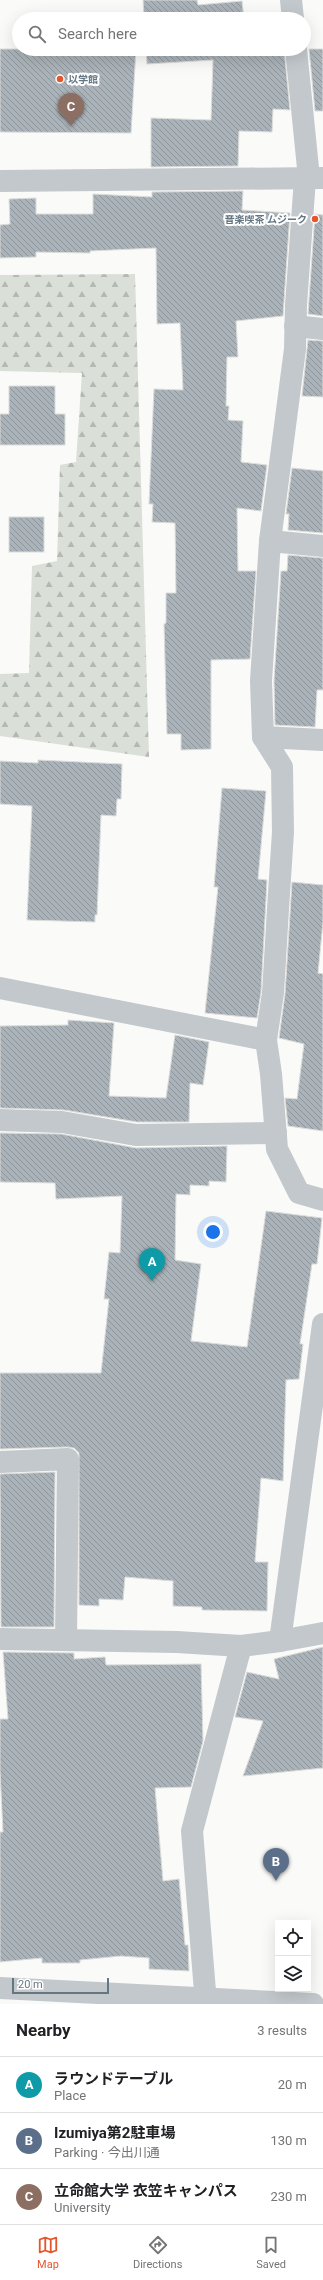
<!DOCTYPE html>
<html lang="en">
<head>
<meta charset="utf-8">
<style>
	:root { --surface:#fff; --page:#f2f2f2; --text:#202124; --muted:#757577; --line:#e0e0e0; --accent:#e4572e }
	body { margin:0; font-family:Roboto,"Noto Sans JP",sans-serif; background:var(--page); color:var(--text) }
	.controls { position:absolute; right:12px; bottom:12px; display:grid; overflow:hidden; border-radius:0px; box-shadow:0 4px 16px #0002 }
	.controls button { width:36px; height:36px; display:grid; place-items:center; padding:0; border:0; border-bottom:1px solid var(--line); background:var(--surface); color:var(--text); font:20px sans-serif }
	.scale { position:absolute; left:12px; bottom:10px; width:97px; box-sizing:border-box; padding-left:4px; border:2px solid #657683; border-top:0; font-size:11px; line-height:14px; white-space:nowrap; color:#657683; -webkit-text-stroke:3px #fff; paint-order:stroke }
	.you { position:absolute; left:213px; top:1232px; width:14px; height:14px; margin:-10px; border:3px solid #fff; border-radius:50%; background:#1a73e8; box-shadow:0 0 0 6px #1a73e833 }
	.badge { display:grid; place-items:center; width:26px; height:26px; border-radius:50%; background:var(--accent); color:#fff; font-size:13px; font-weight:700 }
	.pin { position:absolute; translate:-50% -33px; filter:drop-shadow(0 1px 2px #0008) }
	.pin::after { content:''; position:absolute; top:21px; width:14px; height:12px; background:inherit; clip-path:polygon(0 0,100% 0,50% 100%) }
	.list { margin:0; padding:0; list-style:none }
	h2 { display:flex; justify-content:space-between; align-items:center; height:52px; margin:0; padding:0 16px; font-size:17px }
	h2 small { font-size:13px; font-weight:400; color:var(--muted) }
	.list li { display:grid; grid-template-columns:26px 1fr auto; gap:12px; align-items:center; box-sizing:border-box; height:56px; padding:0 16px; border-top:1px solid var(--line) }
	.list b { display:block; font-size:15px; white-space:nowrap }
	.list p { margin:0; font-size:13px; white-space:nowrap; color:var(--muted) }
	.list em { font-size:13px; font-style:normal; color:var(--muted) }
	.icon { flex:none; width:22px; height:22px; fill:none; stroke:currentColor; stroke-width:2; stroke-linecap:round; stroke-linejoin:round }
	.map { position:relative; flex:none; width:323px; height:2004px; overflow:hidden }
	.search { position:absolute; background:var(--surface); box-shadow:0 4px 16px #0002; left:12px; right:12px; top:12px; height:44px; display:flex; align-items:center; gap:10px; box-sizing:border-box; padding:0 14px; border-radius:22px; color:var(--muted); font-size:15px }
	.sheet { height:220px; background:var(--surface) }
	nav { display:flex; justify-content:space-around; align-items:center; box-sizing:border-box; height:56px; border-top:1px solid var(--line); background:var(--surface); font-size:11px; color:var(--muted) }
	nav a { display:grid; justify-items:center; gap:2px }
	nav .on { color:var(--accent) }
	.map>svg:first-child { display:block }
	.forest { fill:url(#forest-firs) }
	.building { fill:url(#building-back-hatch); stroke:#dcdcda }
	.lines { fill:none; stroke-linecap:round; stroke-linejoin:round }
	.minor { stroke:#c3c8cc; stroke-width:22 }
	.poi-dot { fill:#e4572e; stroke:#fff; stroke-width:1.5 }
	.labels { text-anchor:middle; stroke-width:4; stroke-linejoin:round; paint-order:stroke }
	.poi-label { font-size:10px; font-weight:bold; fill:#657683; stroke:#fff; text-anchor:start }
</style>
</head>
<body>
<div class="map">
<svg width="323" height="2004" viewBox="0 0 323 2004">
	<defs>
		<pattern id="forest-firs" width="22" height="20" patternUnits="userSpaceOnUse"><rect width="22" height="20" fill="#dadfd7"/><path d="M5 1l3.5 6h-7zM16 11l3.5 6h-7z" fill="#b4b9b4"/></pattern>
		<pattern id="building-back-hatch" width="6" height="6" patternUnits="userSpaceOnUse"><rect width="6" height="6" fill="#aab3b9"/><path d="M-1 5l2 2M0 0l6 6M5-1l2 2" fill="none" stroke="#8e969c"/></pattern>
	</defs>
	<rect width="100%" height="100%" fill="#fafaf8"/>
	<!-- forest -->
	<path class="forest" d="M135,274L149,757L0,736V674L29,673L32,566L57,561L60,465L76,462L82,373L0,371V275Z"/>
	<!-- building -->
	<g class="building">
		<path d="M143,0H197L198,5L242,1L244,19H144Z"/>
		<path d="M0,49H136L131,133L0,132Z"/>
		<path d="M146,49H284L290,110L273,109L272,132L239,131L238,166L151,167V118L211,120L213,60L147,64Z"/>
		<path d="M309,49H323V111H315Z"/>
		<path d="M243,191L242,210L290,213L283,316L236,321L238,357H227L226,406H229L228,420L243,421L241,462L267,465L261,511L237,508L238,571H256L250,659L211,660V749L181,750V734H167L164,624L166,623V593H176L175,523L152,522L153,504H149L154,389L183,390L180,323L157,324L156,248L90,251V253L36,252V257L0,258V225L10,224L9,199L36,198V214H93V194L152,197V192Z"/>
		<path d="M315,214L323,215V316L308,314Z"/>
		<path d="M308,340L323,341V397L302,396Z"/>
		<path d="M9,386H55V414H65V445H0V414H9Z"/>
		<path d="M292,468L323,471V533L288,530L289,514H286Z"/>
		<rect x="9" y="517" width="35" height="35"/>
		<path d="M288,555L323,558V690H317L315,727L275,725L274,681L281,571H287Z"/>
		<path d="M38,760L122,764L121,799H117L116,816L101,815L97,915H95V922L27,920L32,806L0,804V761L38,763Z"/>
		<path d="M222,788L266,791L258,879L267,880L261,992L257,1018L205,1013L218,887H214Z"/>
		<path d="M292,882L323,885V922L318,973L323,974V1131L288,1126L285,1098L297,1099L304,1044L279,1038L285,994Z"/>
		<path d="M68,1020L114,1023L109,1096L166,1098L175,1035L209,1042L203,1085L190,1083L189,1122H137L64,1110L0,1108V1026L68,1025Z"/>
		<path d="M0,1133L61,1134L136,1148L227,1146L226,1182L209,1181V1186L190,1185V1195L176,1194L175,1260L201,1264L191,1341L247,1347L266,1211L322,1218L317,1264H312L300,1344H303L299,1379L286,1380L283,1481L261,1478L255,1562H268L267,1611L202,1610V1607L173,1606V1581L125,1577L123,1600L99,1599V1606L79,1605V1453L74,1448L67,1447L0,1449V1373H101L109,1299H104L109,1252L120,1253L122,1196L56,1199L55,1183L0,1182Z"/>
		<path d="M55,1472L54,1627H1L0,1474Z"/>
		<path d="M323,1647V1768L243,1776L263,1721L235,1717L247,1672L279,1679L274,1659Z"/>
		<path d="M3,1652L74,1653V1659L105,1657L106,1665L201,1664L203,1741L191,1787L155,1788L163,1881L179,1879L185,1945H188L189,1971L149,1969V1958L121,1956L80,1960V1963H42V1958L0,1962V1832H3L0,1771V1719H8Z"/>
	</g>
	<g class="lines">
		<!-- minor -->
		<g class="minor">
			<path d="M291,0L293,19"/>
			<path d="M296,49L309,178"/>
			<path d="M0,181L323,178"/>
			<path d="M295,326L323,329"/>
			<path d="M270,541L323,546"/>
			<path d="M263,737L323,740"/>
			<path d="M0,988L266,1040L271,1074L277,1149L299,1193L323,1200"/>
			<path d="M266,1040L273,993L278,909L283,832L282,767L263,737L261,681L270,541L295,349L296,305L305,178"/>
			<path d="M0,1120L62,1122L136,1135L276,1133"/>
			<path d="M0,1462L68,1459L66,1640"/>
			<path d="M0,1639L177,1642L241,1646L280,1641L323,1633"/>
			<path d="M280,1641L323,1324"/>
			<path d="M0,1988L313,2004"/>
			<path d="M206,2004L192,1831L241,1646"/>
		</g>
	</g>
	<!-- markers -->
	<g class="poi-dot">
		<circle cx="60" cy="79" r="4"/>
		<circle cx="315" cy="219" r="4"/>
	</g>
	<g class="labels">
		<!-- poi labels -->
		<g class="poi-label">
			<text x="68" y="83">以学館</text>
			<text x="307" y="223" text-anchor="end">音楽喫茶 ムジーク</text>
		</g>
	</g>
</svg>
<div class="controls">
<button><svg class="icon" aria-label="locate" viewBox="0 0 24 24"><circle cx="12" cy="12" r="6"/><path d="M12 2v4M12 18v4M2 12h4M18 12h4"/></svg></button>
<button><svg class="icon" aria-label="layers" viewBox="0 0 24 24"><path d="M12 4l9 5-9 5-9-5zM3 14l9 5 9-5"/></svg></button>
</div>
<div class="scale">20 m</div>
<div class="you"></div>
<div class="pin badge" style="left:152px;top:1281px;background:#0f9aa8">A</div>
<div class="pin badge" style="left:276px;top:1881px;background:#5c6f8a">B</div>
<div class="pin badge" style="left:71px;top:126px;background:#8d6e63">C</div>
<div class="search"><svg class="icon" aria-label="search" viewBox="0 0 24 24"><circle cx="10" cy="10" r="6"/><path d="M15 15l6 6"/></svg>Search here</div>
</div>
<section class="sheet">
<h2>Nearby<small>3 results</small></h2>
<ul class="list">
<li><span class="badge" style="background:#0f9aa8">A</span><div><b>ラウンドテーブル</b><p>Place</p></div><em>20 m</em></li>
<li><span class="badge" style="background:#5c6f8a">B</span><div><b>Izumiya第2駐車場</b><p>Parking · 今出川通</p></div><em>130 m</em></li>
<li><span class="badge" style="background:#8d6e63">C</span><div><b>立命館大学 衣笠キャンパス</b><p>University</p></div><em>230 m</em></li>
</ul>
</section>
<nav>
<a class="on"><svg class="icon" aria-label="map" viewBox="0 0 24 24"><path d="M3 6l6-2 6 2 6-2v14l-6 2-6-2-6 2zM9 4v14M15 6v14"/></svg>Map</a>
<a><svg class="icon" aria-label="directions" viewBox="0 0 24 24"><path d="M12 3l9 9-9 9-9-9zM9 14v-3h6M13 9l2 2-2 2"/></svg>Directions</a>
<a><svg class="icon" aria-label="saved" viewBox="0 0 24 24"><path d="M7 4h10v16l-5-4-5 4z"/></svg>Saved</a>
</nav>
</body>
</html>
